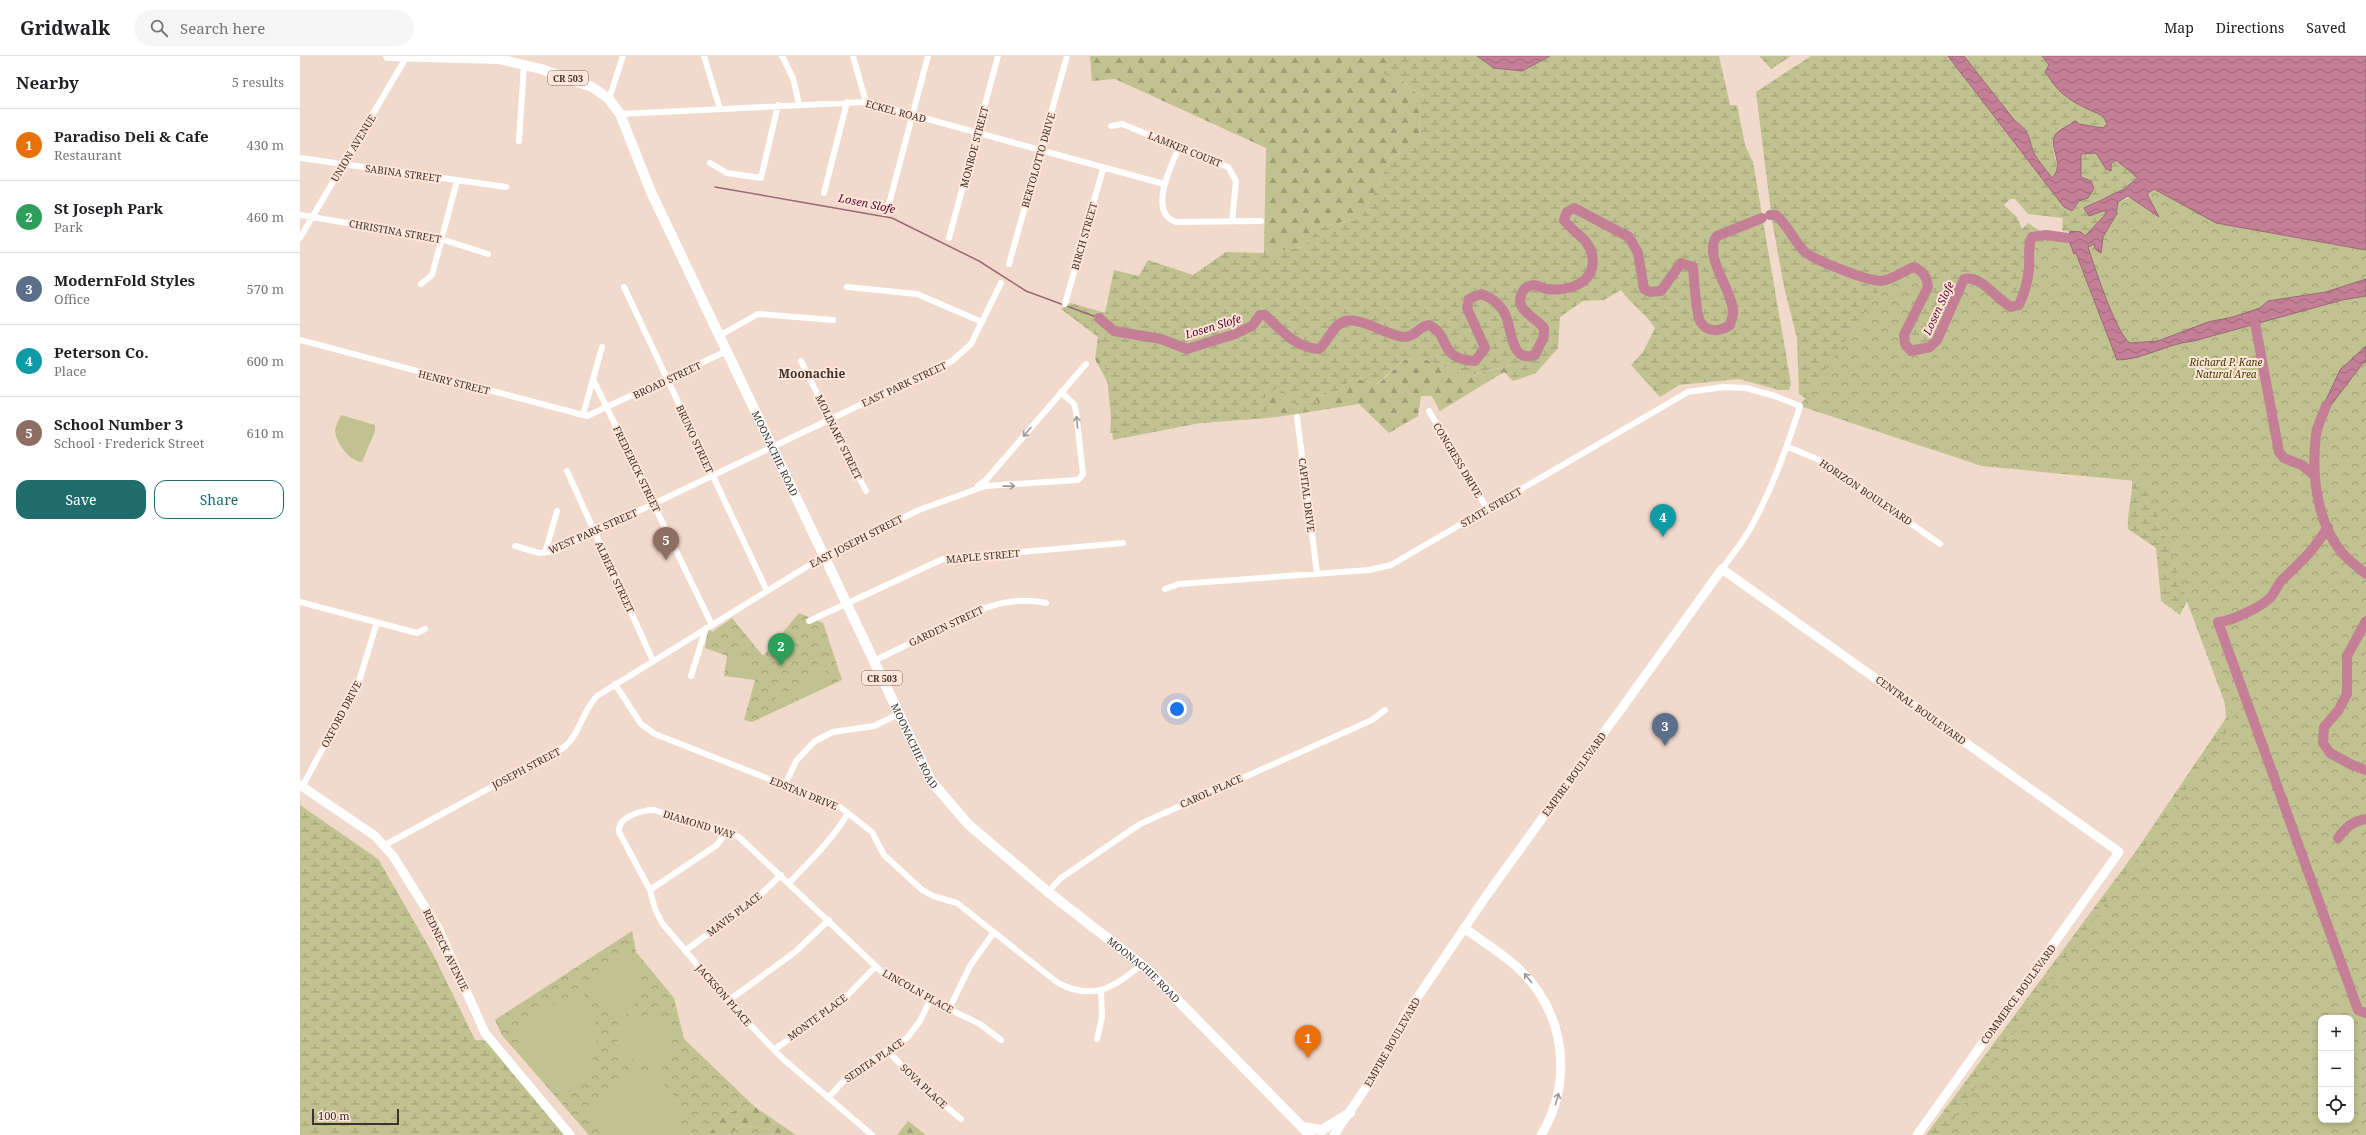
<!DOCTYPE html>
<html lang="en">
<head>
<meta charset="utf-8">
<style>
	:root { --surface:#fff; --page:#f6f6f6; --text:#202124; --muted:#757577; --line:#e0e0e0; --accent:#216d6d }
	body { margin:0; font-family:"Noto Serif",serif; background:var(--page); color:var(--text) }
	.controls { position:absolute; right:12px; bottom:12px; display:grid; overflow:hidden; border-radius:8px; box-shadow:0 2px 6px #0003 }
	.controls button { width:36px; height:36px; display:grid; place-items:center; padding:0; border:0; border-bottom:1px solid var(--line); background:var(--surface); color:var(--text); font:20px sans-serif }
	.scale { position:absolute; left:12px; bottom:10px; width:87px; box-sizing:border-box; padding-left:4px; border:2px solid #3c332d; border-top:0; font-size:11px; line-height:14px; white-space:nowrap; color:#3c332d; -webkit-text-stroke:3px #ffe6d8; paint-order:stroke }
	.you { position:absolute; left:877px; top:653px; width:14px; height:14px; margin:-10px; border:3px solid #fff; border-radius:50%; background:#1a73e8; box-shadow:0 0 0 6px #1a73e833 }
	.badge { display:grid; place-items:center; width:26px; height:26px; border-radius:50%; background:var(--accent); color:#fff; font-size:13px; font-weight:700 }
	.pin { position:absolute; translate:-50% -33px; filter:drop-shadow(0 1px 2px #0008) }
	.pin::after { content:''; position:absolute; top:21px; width:14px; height:12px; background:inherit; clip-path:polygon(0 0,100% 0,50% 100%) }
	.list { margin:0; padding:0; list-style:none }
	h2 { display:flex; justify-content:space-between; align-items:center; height:52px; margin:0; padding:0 16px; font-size:17px }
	h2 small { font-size:13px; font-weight:400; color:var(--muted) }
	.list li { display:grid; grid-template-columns:26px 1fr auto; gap:12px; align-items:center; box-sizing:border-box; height:72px; padding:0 16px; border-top:1px solid var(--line) }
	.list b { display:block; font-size:15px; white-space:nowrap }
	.list p { margin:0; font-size:13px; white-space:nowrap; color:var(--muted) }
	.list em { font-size:13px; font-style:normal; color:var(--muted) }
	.actions { display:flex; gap:8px; padding:12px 16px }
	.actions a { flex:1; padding:9px 0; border:1px solid var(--accent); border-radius:12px; text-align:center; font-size:14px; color:var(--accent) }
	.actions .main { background:var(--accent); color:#fff }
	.icon { flex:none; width:22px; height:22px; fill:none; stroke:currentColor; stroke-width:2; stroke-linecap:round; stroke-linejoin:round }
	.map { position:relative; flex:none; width:2066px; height:1079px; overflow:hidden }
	header { display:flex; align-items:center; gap:24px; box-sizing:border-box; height:56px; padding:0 20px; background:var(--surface); border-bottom:1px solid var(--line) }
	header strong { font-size:19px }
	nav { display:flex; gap:22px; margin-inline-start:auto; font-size:14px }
	.search { width:280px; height:36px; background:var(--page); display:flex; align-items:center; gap:10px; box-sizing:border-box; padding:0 14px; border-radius:22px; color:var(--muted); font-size:15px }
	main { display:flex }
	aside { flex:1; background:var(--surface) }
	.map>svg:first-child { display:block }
</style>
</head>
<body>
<header>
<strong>Gridwalk</strong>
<div class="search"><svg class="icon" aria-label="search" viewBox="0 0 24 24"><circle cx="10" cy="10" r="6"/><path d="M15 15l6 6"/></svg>Search here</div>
<nav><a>Map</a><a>Directions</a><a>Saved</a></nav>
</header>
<main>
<aside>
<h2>Nearby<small>5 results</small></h2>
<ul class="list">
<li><span class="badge" style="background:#e8710a">1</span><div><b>Paradiso Deli &amp; Cafe</b><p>Restaurant</p></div><em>430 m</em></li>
<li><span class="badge" style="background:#2e9e5b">2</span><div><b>St Joseph Park</b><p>Park</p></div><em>460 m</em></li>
<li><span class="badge" style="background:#5c6f8a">3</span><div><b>ModernFold Styles</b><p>Office</p></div><em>570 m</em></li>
<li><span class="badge" style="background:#0f9aa8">4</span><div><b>Peterson Co.</b><p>Place</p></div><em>600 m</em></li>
<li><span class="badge" style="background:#8d6e63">5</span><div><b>School Number 3</b><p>School · Frederick Street</p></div><em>610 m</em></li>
</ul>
<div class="actions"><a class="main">Save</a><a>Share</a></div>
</aside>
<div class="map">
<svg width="2066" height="1079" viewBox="0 0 2066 1079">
	<defs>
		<pattern id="forest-firs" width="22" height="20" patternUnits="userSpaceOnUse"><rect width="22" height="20" fill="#c0c290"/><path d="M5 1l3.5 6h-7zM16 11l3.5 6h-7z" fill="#9d9e76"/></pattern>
		<pattern id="wetland-marsh" width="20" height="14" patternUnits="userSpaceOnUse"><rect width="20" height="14" fill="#c0c290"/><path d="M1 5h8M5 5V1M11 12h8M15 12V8" fill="none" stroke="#9d9e76"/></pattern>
		<pattern id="park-crowns" width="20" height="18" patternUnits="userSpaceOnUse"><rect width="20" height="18" fill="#c0c290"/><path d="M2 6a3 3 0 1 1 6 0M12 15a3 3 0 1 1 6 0" fill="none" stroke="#9d9e76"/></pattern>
		<pattern id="water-waves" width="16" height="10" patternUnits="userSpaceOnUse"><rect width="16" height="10" fill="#c47f97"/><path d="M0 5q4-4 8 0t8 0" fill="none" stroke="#a0697c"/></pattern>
	</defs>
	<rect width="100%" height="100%" fill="#f1d9cb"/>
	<path fill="url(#forest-firs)" d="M790,0H1097L1082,17L1104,26L1120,41L1119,86L1092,101L1061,162L1020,171L1003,191L964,197L966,92L815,23L792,25Z
		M798,281L1012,339L1032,340L1053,322L1078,328L1104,304L1122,302L1168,320L1212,309L1209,317L1213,325L1204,316L1140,355L1132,340H1121L1118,360L1089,377L1059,348L977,361L900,367L858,364L810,377L813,337L795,303Z
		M455,1051L496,1079H473L468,1073L440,1070L429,1079H408L425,1057Z
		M608,1065L626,1079H597Z"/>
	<path fill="url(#wetland-marsh)" fill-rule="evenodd" d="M1097,0H1177L1194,12L1222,15L1250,0H1419L1430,49H1437L1445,89L1453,106L1491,328L1489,334H1479L1439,323L1379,329L1360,341L1331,309L1343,296L1355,272C1345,257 1332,249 1321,234L1304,244L1283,245L1260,261L1258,292L1236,317L1213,325L1209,317L1211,309L1168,320L1122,302L1104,304L1077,328L1053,322L1032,340L1013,339L1023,353L1004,356L979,332L965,337L967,362L900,367L813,384L807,320L798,281L761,253L771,247L805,257L814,214L839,220L848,204L893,219L926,196L964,197L1003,191L1020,171L1061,162L1092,101L1119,86L1120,41L1104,26L1081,17Z
		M1459,0H1491L1471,13Z
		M1511,0H1648L1764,151L1774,153L1779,145L1788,142L1784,124L1781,121V98L1796,97L1806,113L1816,104L1838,122L1824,133L1794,146L1806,154V159L1785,180L1781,176L1762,175L1763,162L1728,158L1715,143H1710L1704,149L1717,161L1722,173L1728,167L1746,179L1768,182L1773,198L1978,261L2066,1079H1626L1834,798L1926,662L1925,647L1887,545L1880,559L1861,545L1856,492L1828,473C1827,454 1833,440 1832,422L1879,425L1513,347L1499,338L1497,282L1484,231L1472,164L1456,36ZM2021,962H2051V1064H2021Z
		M1664,0H1742L1749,9L1746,16C1751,23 1756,33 1763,38C1775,48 1788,53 1803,60L1807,68L1803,72L1771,66L1766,70L1759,73C1757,77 1753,83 1753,88C1752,100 1763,111 1752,122C1747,114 1740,107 1735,99C1728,85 1732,75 1715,65Z
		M0,749L78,803L134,900L175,984L191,985L274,1079H0Z"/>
	<path fill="url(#park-crowns)" fill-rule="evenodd" d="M1854,133L1916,167L2066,194V1079H1642L1927,675L1934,659L1925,647L1887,545L1846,426L1682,410L1500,350L1590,219L1592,222L1614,211L1627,222L1628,231L1604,279L1605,288L1611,295L1630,291L1637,284L1664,223C1682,219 1696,243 1711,251L1719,249C1724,238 1728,225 1729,212C1730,201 1727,191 1732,181C1753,179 1769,182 1788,190L1816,159L1818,146ZM2021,962H2051V1064H2021Z
		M499,557L523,567L542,624L452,666L444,664L455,624L424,620L427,600L405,592L408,571L412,576L432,562L463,600Z
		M332,875L336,896L374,942L384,983L455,1051L425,1057L408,1079H289L202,979L195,964Z
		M440,1070L468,1073L473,1079H429Z"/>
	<path fill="#c0c290" d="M41,359L75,369V375L62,406C50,406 35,386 35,374C36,369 39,364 41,359Z
		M431,603L452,605L450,619L429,616Z
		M525,614L530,628L506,640L503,639L499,627Z
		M493,632L498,641L479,650L475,642Z
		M332,899C351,919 340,951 318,964L287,930L289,920L309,907Z
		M280,935C308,966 300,1017 265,1039L225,1000L214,978L221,965Z
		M352,958L367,964L373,989L355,1011L318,999L315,991C321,973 331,959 352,958Z
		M353,1016L378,1044V1079H302L290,1065V1058L330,1017Z"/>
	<path fill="url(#water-waves)" stroke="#9b6877" d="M1177,0H1250L1222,15L1194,12Z
		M1648,0H1664L1715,65C1732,76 1728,85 1735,99C1740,107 1747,115 1752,122C1769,105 1738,84 1765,71C1770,69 1771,66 1776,65L1779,68L1803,72L1807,68L1803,60C1788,53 1775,48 1763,38C1756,33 1751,23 1745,16L1749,9L1742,0H2066V194L1916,167L1854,133L1847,138L1859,161L1828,140L1818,146L1816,159L1803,181L1801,197L1795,193L1794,188L1788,191C1794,209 1816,278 1830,287L1858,285L1908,266L1933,261L1960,252L1968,245L2026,236L2066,223V240L2042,244L1894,285C1868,287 1843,304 1817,304L1776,197L1774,198L1768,182L1770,175L1781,176L1785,180L1806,158V154L1789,160L1784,152L1824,133L1838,122L1816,104L1811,108V115L1806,113L1796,97L1781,98V121L1791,125L1794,132L1788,142L1779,145L1772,155L1764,151Z
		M2066,290V306L2063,307L2012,374L2040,314Z"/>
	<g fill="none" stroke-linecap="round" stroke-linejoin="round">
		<path stroke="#9b6877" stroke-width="1.5" d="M415,131L592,162L679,205L726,235L799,262"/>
		<path stroke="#c47f97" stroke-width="10" d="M1470,159H1476C1488,169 1493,184 1504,195C1513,204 1568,225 1581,225C1593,224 1603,215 1614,211C1623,216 1627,220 1628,231L1604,279L1605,288L1611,295L1630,291L1637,284L1664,223C1682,219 1696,243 1711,251L1719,249C1724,238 1728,225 1729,212C1730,201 1727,191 1732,181L1746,179L1768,182
			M799,262L814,275L861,283L887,293L935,278L952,270L960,259H965C981,274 996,292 1019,293C1027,286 1030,276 1038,269C1054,254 1086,281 1105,281C1115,281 1119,270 1129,269C1152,280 1137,303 1175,305L1185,292L1167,252L1169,243L1181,238C1193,242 1201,249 1206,260C1212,275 1211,307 1235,299L1244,280V272C1238,265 1227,259 1222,251C1217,241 1223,230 1234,229C1239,229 1242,232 1246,233C1263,235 1287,231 1292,212C1294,203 1292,194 1286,186C1280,178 1270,173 1264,164L1267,156L1274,152L1329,181L1338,197L1344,233L1350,236L1361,235L1381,207L1393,211C1394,222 1396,258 1400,265C1407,278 1421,275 1430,269C1431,265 1433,260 1433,256C1433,234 1402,200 1417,180L1462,162
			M1955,267L1979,396L1984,402L2002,409L2015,420
			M2026,350C2023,359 2017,370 2016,379C2011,419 2017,470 2045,500C2051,506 2059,512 2066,518
			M2028,471C2013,495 2002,505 1982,524C1977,529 1975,537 1970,542C1961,551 1930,566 1918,566L2058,954L2066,957
			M2066,565L2047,600V638L2038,655L2024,671L2023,687L2030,697L2052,709L2066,714
			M2038,782C2046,771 2053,765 2066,763"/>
		<path stroke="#fff" stroke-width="6" d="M404,0L420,53
			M482,0L493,22L499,48
			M553,0L566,46
			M309,43L323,0
			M320,58L566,46L864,128
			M811,70L822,68L928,111L936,125L932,165
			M219,85L224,9
			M879,91C872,108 847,157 876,166L961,165
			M0,102L206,131
			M410,107L427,117L461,122L478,49
			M524,137L547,46
			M589,148L628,0
			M0,159L141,183L188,198
			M0,182L107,0
			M649,182L698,0
			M709,208L767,0
			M121,228L132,219L157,125
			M324,231L467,535
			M547,231L617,238L682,266
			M765,248L803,113
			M419,280L458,258L533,264
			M0,284L287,360L427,295
			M501,305L566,435
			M293,323L412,569
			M1129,355L1188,454
			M283,359L302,291
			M997,361L1017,517
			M1488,391L1522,405L1640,488
			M267,415L353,605
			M678,430L686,424L786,308
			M215,490L239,497L255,495L652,305L671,288L701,227
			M245,497L257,455
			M865,533L879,528L1069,514L1091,509L1388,336L1424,331L1446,332L1475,340L1500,350C1487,392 1472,434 1450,473C1442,487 1431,500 1422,513
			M0,546L117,577L125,573
			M509,565L643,503L823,487
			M574,605C594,595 615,585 635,575C670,557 705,538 746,547
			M391,620L406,572
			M315,628L341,668L355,678L540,751L572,776L584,799L621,833L633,840L657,847L758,927C793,945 814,932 841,909
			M485,729L496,705L515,685L533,676L574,670L599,658
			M2,731L59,625L77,566
			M85,789L263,692C280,679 282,655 297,640L524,500L619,454L685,430L778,424L783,418L776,356L774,348L761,336
			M489,827C510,805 533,783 548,757
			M350,834L417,789L426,776
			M748,836L761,822L840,768L1072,664L1085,654
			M385,895L460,839L481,819
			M428,945L495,896L529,864
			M649,953L670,910L694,876
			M797,983L802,961L801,935
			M474,994L545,942L576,910
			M588,995L621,1030L661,1063
			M528,1042L550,1018L607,982L620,965L630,944
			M572,1079L482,1002L434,952L362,867L355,853L350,834L319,776C317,761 342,754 354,754L439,781L581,915L630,944L680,968L701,984"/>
		<path stroke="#fff" stroke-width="9" d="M0,729L75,780L93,800L138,872L185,977L270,1079
			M1164,872C1182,885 1202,897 1218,912C1265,956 1274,1024 1241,1079
			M1034,1079L1075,1018L1107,957L1184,843L1422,513L1819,796L1617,1079"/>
		<g stroke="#fff" stroke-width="10">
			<path id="s1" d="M88,0L199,3L241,13L292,31L309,43L320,58L351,136L631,725L669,769L748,836L847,913L1010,1079"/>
			<path d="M1002,1071L1022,1074L1050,1057"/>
		</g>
	</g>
	<defs><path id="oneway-shaft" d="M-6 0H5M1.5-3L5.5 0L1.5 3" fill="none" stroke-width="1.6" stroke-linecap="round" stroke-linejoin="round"/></defs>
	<g stroke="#9e9996">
		<use href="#oneway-shaft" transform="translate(777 366) rotate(-96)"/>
		<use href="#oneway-shaft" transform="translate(727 376) rotate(131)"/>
		<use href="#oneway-shaft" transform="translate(709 430) rotate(-1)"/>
		<use href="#oneway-shaft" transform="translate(1228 922) rotate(-129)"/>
		<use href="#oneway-shaft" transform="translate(1257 1043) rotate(-74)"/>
	</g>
	<g text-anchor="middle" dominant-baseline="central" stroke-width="4" stroke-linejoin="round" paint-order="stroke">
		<g fill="#ffe6d8" stroke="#766960" stroke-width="1">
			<rect x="248" y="15" width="40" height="14" rx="3"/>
			<rect x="562" y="615" width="40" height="14" rx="3"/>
		</g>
		<g font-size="9" font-weight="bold" fill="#3c332d">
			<text x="268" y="22">CR 503</text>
			<text x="582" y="622">CR 503</text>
		</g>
		<g font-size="10" fill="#3c332d" stroke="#ffe6d8">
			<text transform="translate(596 55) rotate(15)">ECKEL ROAD</text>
			<text transform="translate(674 91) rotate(-75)">MONROE STREET</text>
			<text transform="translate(53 92) rotate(-59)">UNION AVENUE</text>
			<text transform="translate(885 93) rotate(22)">LAMKER COURT</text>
			<text transform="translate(738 104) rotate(-74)">BERTOLOTTO DRIVE</text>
			<text transform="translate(103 117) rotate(8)">SABINA STREET</text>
			<text transform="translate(95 175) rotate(10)">CHRISTINA STREET</text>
			<text transform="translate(784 180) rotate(-74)">BIRCH STREET</text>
			<text transform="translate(367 324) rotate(-25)">BROAD STREET</text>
			<text transform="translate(154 326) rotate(14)">HENRY STREET</text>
			<text transform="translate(604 328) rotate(-25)">EAST PARK STREET</text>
			<text transform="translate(539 381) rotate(64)">MOLINART STREET</text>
			<text transform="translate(395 383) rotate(65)">BRUNO STREET</text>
			<text stroke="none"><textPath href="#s1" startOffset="621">MOONACHIE ROAD</textPath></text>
			<text transform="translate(1158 404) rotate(59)">CONGRESS DRIVE</text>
			<text transform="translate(337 413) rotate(64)">FREDERICK STREET</text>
			<text transform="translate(1566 436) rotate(34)">HORIZON BOULEVARD</text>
			<text transform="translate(1007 439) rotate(83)">CAPITAL DRIVE</text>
			<text transform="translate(1191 451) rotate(-30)">STATE STREET</text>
			<text transform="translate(293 475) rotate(-24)">WEST PARK STREET</text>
			<text transform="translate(556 485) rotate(-27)">EAST JOSEPH STREET</text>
			<text transform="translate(683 500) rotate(-5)">MAPLE STREET</text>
			<text transform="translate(315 521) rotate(65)">ALBERT STREET</text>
			<text transform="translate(646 570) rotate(-25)">GARDEN STREET</text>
			<text transform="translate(1621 654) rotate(36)">CENTRAL BOULEVARD</text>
			<text transform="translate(41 658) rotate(-62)">OXFORD DRIVE</text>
			<text stroke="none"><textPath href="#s1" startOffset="945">MOONACHIE ROAD</textPath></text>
			<text transform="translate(226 712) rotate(-28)">JOSEPH STREET</text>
			<text transform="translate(1274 718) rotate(-54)">EMPIRE BOULEVARD</text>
			<text transform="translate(911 735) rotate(-24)">CAROL PLACE</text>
			<text transform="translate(504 737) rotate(22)">EDSTAN DRIVE</text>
			<text transform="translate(399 768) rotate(17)">DIAMOND WAY</text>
			<text transform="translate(434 858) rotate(-37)">MAVIS PLACE</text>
			<text transform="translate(146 894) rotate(64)">REDNECK AVENUE</text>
			<text stroke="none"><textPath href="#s1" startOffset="1269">MOONACHIE ROAD</textPath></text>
			<text transform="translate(618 935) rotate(29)">LINCOLN PLACE</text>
			<text transform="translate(1718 938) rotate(-54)">COMMERCE BOULEVARD</text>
			<text transform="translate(424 939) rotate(49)">JACKSON PLACE</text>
			<text transform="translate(517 961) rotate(-36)">MONTE PLACE</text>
			<text transform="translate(1092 986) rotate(-60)">EMPIRE BOULEVARD</text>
			<text transform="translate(574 1004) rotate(-34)">SEDITA PLACE</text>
			<text transform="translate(624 1030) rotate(43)">SOVA PLACE</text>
		</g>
		<g font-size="10" font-style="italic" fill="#3b3b02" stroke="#ffe6d8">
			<text x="1926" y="306">Richard P. Kane<tspan x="1926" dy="12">Natural Area</tspan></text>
		</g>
		<g font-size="11" font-style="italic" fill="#58012e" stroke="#ffe6d8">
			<text transform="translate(567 147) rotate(12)">Losen Slofe</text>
			<text transform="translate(1638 252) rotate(-65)">Losen Slofe</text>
			<text transform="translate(913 270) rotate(-17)">Losen Slofe</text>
		</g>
		<g font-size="12" font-weight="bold" fill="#3c332d" stroke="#ffe6d8">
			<text x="512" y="317">Moonachie</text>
		</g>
	</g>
</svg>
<div class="controls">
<button>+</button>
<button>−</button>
<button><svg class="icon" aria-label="locate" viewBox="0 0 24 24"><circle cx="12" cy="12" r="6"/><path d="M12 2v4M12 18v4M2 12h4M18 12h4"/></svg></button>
</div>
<div class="scale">100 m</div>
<div class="you"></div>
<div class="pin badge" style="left:1008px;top:1002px;background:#e8710a">1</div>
<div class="pin badge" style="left:481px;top:610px;background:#2e9e5b">2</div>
<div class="pin badge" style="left:1365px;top:690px;background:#5c6f8a">3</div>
<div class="pin badge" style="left:1363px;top:481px;background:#0f9aa8">4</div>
<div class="pin badge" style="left:366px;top:504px;background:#8d6e63">5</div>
</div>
</main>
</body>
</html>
